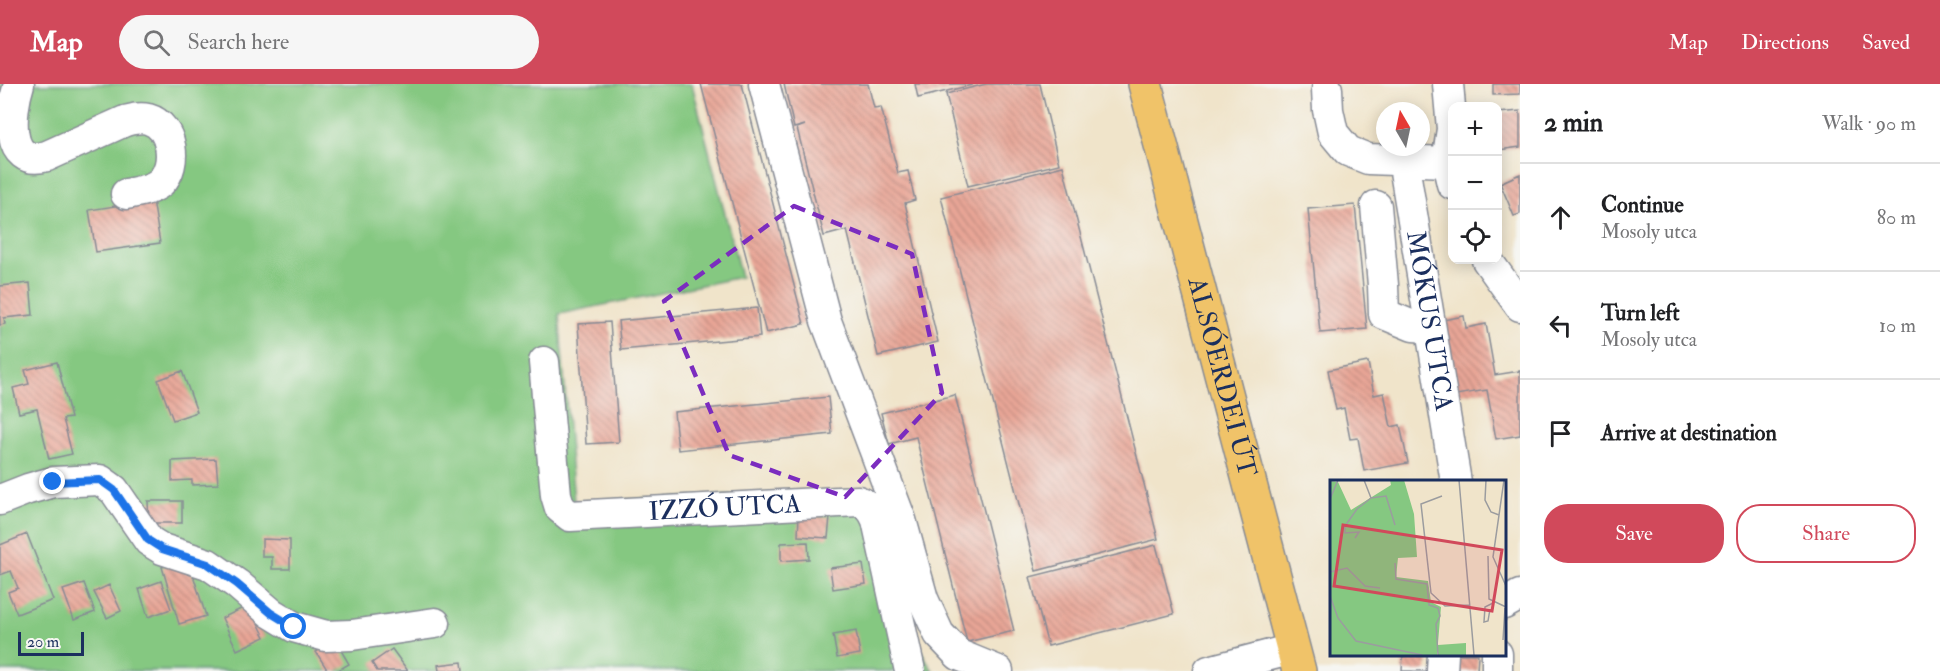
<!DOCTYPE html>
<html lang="en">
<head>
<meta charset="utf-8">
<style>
	:root { --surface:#fff; --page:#f6f6f6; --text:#202124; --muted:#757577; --line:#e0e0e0; --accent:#d1495b }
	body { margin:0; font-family:"IM FELL Double Pica",serif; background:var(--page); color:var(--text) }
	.controls { position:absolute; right:18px; top:18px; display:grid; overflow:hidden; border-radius:12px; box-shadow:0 3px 15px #0003 }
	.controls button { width:54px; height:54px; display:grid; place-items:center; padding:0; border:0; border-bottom:2px solid var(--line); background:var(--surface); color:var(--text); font:30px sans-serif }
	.compass { position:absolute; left:1376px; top:18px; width:54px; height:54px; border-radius:50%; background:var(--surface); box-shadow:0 3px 15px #0003; rotate:351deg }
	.scale { position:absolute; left:18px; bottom:15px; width:66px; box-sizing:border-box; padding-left:6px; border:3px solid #1b2f5e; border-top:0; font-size:16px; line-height:21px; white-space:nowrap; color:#1b2f5e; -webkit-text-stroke:4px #f6f6f2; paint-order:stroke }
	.stop { position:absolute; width:18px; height:18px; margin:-14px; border:4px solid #1a73e8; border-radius:50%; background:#fff }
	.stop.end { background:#1a73e8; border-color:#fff; box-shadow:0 2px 6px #0008 }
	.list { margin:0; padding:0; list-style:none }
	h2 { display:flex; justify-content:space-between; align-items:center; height:78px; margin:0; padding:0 24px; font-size:26px }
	h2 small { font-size:20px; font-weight:400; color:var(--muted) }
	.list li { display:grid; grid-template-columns:39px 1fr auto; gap:18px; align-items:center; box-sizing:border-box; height:108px; padding:0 24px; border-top:2px solid var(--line) }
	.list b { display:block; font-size:22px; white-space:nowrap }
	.list p { margin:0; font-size:20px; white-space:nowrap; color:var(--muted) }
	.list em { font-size:20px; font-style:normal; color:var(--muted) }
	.actions { display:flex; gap:12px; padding:18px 24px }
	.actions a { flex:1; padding:14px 0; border:2px solid var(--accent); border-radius:24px; text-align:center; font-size:21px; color:var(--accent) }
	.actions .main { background:var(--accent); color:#fff }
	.icon { flex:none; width:33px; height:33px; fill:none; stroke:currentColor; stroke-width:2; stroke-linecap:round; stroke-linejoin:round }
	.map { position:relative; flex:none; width:1520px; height:587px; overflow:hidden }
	header { display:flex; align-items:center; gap:36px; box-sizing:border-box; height:84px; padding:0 30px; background:var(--accent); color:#fff }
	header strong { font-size:28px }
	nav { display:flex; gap:33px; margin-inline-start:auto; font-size:21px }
	.search { width:420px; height:54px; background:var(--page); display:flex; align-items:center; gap:15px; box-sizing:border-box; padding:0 21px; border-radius:33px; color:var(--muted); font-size:22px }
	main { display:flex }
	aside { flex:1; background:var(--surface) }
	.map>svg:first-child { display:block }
</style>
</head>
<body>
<header>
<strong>Map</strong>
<div class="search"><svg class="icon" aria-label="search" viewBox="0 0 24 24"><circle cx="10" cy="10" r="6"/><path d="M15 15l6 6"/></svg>Search here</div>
<nav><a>Map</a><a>Directions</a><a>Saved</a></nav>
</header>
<main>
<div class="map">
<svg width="1520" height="587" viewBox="0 0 1520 587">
	<defs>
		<pattern id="building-back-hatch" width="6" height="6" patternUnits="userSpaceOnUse" patternTransform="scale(1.5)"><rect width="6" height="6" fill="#e9a696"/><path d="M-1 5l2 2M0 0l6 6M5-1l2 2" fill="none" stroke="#bc887e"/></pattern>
	</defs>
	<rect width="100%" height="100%" fill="#f6f6f2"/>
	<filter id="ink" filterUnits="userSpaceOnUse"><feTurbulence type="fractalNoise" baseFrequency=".0167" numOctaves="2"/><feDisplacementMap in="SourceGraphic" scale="12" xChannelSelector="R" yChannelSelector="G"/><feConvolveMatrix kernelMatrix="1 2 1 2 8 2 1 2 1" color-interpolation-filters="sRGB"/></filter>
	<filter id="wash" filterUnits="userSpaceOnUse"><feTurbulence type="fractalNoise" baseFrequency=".008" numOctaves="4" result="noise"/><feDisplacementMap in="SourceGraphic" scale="24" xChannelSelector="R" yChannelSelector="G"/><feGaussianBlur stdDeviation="1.35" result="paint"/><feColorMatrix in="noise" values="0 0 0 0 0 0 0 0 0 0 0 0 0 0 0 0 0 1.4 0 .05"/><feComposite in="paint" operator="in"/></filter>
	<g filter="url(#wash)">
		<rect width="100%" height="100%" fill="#f0e4ca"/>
		<path fill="#85c881" stroke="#507c70" stroke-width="1.5" d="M0,0H692L741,193L559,230L574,418L875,406L902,535L933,587H0Z"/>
		<g id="blocks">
			<path fill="url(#building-back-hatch)" d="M701,0H742L804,240L766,249Z
				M784,0H868L874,24L881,23L898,89L908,87L915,116L905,119L938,258L878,272L847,146L824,152L797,44L805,41L794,44Z
				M915,0H972V1L918,14Z
				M986,0H1040L1059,80L968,102L946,10Z
				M1493,0H1520V10L1493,11Z
				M1520,27V63L1499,66L1498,29Z
				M1063,82L1158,455L1036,487L941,113Z
				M1520,90V130L1514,132L1500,99Z
				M153,116L160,159L96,168L89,126Z
				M1355,121L1367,245L1320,249L1308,125Z
				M30,199L33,231L4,234L5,240L0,241V202Z
				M757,224L760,253L621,266L618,237Z
				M1464,232L1466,244L1486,240L1495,291L1520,287V351L1496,355L1487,306L1456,311L1443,236Z
				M610,238L619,358L586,360L578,240Z
				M57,278L71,334L63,335L72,370L49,375L37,325L19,329L13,304L29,300L25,286Z
				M1368,278L1374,311L1384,309L1391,343L1400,341L1408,379L1364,387L1358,354L1350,355L1344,324L1336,326L1328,286Z
				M182,287L197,328L173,336L158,296Z
				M955,311L1014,547L967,558L916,353L889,360L881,329Z
				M828,313L832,350L678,366L674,328Z
				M216,375L218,400L192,401V396L172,397V377Z
				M148,417H182V439H149Z
				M799,431L830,433L828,454L798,452Z
				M27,450L53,516L17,530L8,508L18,504L11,487L0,491V461Z
				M262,455L290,456V485H272V473H262Z
				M808,458L809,475L781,477V459Z
				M1156,461L1174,530L1048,562L1030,493Z
				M188,475L206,532L179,540L162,483Z
				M863,480L866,500L833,505L830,484Z
				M161,497L171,525L148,533L139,505Z
				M84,499L95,528L74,536L63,506Z
				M109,501L121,527L107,534L94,508Z
				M249,521L265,553L237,566L222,534Z
				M856,547L860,570L837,574L833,551Z
				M335,556L349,580L337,587H328L316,568Z
				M392,565L408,587H377L372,579Z
				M1403,570H1428L1427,587H1402Z
				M1456,570H1478L1477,587H1455Z
				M462,578L463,587H439L438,581Z"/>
		</g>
	</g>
	<g filter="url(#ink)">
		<use href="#blocks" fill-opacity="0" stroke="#868a94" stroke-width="1.5"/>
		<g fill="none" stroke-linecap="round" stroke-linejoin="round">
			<defs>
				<g id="minor">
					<path d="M19,0C11,25 3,85 47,72L125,37C133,35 140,33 148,35C173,42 178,81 161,98C152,106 137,108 126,110"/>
					<path d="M764,0L826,237L901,436L923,515L939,550L959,571L998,587"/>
					<path d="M1448,0L1452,45L1447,78L1452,100"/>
					<path d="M1327,5L1328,26L1333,49L1348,67L1368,75L1447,78"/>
					<path id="s1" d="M1403,75L1456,398"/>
					<path d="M1376,122L1383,201L1384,230L1413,242L1430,243"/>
					<path d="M1487,176L1520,222"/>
					<path id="s2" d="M544,278L556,411L560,424L570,432L858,417C869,421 873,426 877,436L910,587"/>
					<path d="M0,416L28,405L53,398L100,396L114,406L149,457L162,465L208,480L237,500L271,529L294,543L326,552L352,551L435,539"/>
					<path d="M1504,520L1520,511"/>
					<path d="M1209,587L1293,565"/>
					<path d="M1442,587L1443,570"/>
					<path d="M1497,587V570"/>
				</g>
				<g id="major">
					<path id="s3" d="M1145,0L1299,587"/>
				</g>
			</defs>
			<use href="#minor" stroke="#868a94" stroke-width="33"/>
			<use href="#major" stroke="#868a94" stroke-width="36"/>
			<use href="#minor" stroke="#fff" stroke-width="30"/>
			<use href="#major" stroke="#f0c369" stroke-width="33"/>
		</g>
	</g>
	<g fill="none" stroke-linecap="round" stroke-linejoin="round" filter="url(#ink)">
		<path stroke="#1a73e8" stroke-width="8" d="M53,398L100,396L114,406L148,456L162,465L208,480L237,500L271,529L294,543"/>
	</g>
	<path fill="none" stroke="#7b2cbf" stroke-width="4.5" stroke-dasharray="12 8" stroke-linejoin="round" d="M794,122L912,170L942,309L845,413L729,371L664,217Z"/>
	<g text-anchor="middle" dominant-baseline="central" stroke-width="6" stroke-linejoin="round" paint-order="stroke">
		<g font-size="26" fill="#1b2f5e" stroke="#f6f6f2">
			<text stroke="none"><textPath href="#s1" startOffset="164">MÓKUS UTCA</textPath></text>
			<text stroke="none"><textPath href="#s3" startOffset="303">ALSÓERDEI ÚT</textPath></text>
			<text stroke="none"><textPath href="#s2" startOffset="315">IZZÓ UTCA</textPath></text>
		</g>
	</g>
	<g transform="translate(1330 396)">
		<rect width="176" height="176" fill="#f0e4ca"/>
		<path d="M136,163V175H108V165Z" fill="#85c881"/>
		<path d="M60,0H74L84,34L87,77L68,78L66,97L98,101L101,122L111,127L107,175H0V1L8,2L21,30L61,5Z" fill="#85c881"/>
		<path fill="none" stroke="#9b9c9f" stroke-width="1.5" d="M34,0L41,18L56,16L65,45M129,0L144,175M156,0L155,20L161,32L169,35M174,0L163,77L176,106M112,16L91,24L101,113L115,126L139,125M0,19L8,0M25,58L29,52L15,53V46L27,29L41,18M0,60V81M158,76L159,119L176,127M65,83L66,99L97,104L99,125L108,128L110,136L106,144L108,175M0,92L17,88L35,106L50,108M0,116L8,138L26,161L92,175M160,129L158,141L154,142L155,127L163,123M173,160L175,128"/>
		<path fill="#d1495b" fill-opacity="0.15" stroke="#d1495b" stroke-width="3" d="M13,45L172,70L162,131L4,106Z"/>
		<rect width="176" height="176" fill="none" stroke="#1b2f5e" stroke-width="3"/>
	</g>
</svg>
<div class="controls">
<button>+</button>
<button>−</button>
<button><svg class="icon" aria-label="locate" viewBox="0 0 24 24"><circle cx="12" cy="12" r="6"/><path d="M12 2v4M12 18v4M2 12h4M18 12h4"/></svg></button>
</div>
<svg class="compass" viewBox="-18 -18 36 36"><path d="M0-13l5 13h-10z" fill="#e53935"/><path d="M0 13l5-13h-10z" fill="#757577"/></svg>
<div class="scale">20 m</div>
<div class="stop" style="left:294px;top:543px"></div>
<div class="stop end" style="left:53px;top:398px"></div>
</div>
<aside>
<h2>2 min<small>Walk · 90 m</small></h2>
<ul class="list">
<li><svg class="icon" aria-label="ahead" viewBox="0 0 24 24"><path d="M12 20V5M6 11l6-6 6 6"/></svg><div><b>Continue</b><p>Mosoly utca</p></div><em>80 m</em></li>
<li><svg class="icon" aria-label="left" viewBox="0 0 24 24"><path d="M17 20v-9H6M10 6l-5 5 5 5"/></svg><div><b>Turn left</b><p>Mosoly utca</p></div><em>10 m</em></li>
<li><svg class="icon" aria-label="arrive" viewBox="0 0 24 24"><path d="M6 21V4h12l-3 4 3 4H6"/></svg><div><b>Arrive at destination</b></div></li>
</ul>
<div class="actions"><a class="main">Save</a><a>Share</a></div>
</aside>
</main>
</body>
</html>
